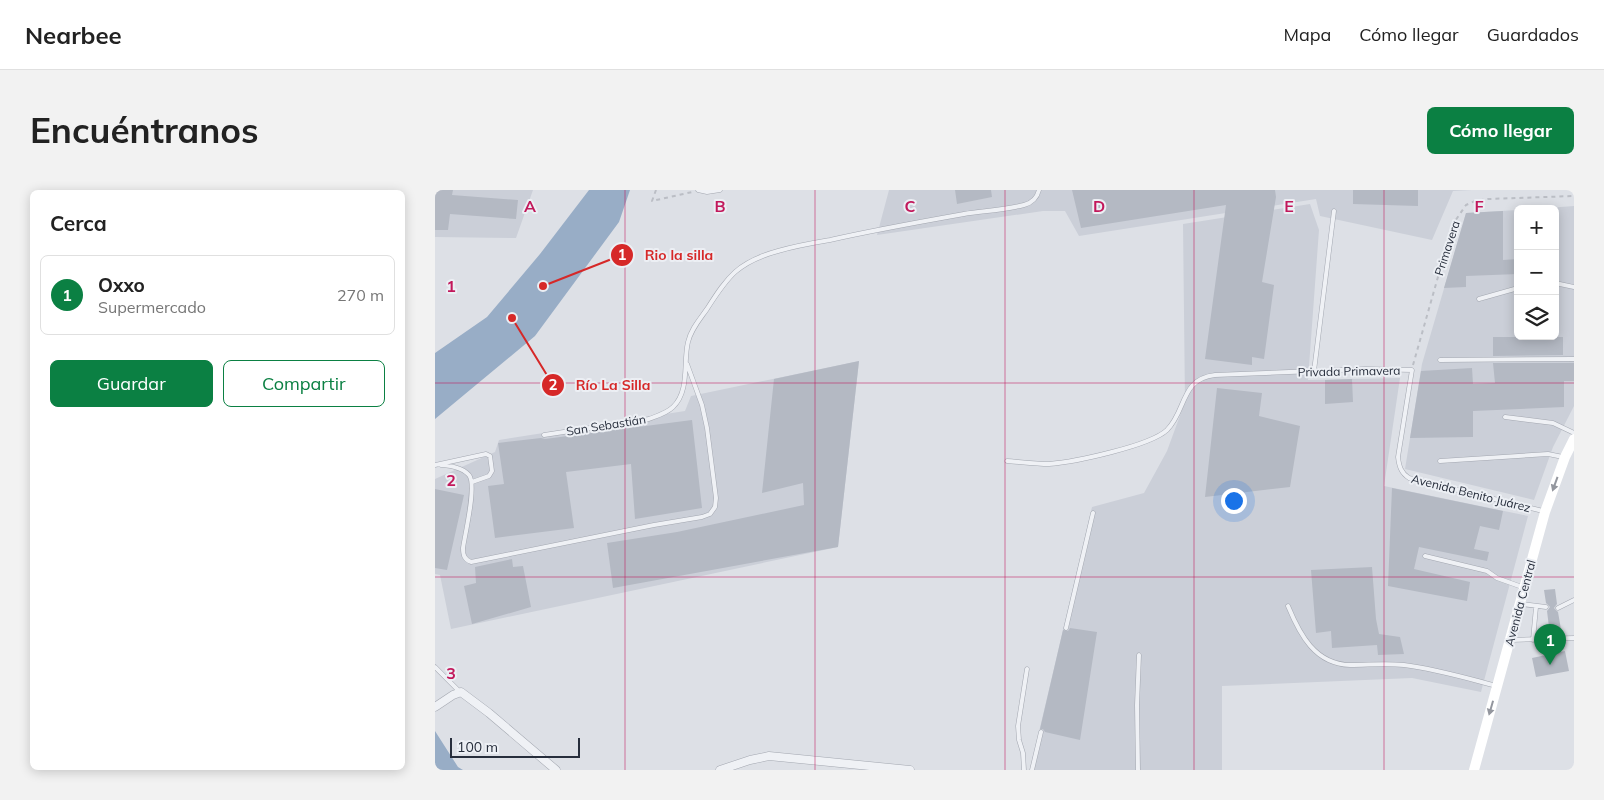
<!DOCTYPE html>
<html lang="es">
<head>
<meta charset="utf-8">
<style>
	:root { --surface:#fff; --page:#f2f2f2; --text:#222; --muted:#767676; --line:#e0e0e0; --accent:#0b8043 }
	body { margin:0; font-family:Mulish,sans-serif; background:var(--page); color:var(--text) }
	.controls { position:absolute; right:15px; top:15px; display:grid; overflow:hidden; border-radius:8px; box-shadow:0 2px 12px #0003 }
	.controls button { width:45px; height:45px; display:grid; place-items:center; padding:0; border:0; border-bottom:1px solid var(--line); background:var(--surface); color:var(--text); font:25px sans-serif }
	.scale { position:absolute; left:15px; bottom:12px; width:130px; box-sizing:border-box; padding-left:5px; border:2px solid #272e3c; border-top:0; font-size:14px; line-height:18px; white-space:nowrap; color:#272e3c; -webkit-text-stroke:4px #eceff4; paint-order:stroke }
	.you { position:absolute; left:798px; top:310px; width:18px; height:18px; margin:-12px; border:4px solid #fff; border-radius:50%; background:#1a73e8; box-shadow:0 0 0 8px #1a73e833 }
	.badge { display:grid; place-items:center; width:32px; height:32px; border-radius:50%; background:var(--accent); color:#fff; font-size:16px; font-weight:700 }
	.pin { position:absolute; translate:-50% -41px; filter:drop-shadow(0 1px 2px #0008) }
	.pin::after { content:''; position:absolute; top:26px; width:18px; height:15px; background:inherit; clip-path:polygon(0 0,100% 0,50% 100%) }
	.list { margin:0; padding:0; list-style:none }
	h2 { display:flex; justify-content:space-between; align-items:center; height:65px; margin:0; padding:0 20px; font-size:21px }
	h2 small { font-size:16px; font-weight:400; color:var(--muted) }
	.list li { display:grid; grid-template-columns:32px 1fr auto; gap:15px; align-items:center; box-sizing:border-box; height:80px; margin:0 10px 10px; padding:0 10px; border:1px solid var(--line); border-radius:8px }
	.list b { display:block; font-size:19px; white-space:nowrap }
	.list p { margin:0; font-size:16px; white-space:nowrap; color:var(--muted) }
	.list em { font-size:16px; font-style:normal; color:var(--muted) }
	.actions { display:flex; gap:10px; padding:15px 20px }
	.actions a { flex:1; padding:11px 0; border:1px solid var(--accent); border-radius:8px; text-align:center; font-size:18px; color:var(--accent) }
	.actions .main { background:var(--accent); color:#fff }
	.icon { flex:none; width:28px; height:28px; fill:none; stroke:currentColor; stroke-width:2; stroke-linecap:round; stroke-linejoin:round }
	.map { position:relative; flex:none; width:1139px; height:580px; overflow:hidden; border-radius:8px }
	header { display:flex; align-items:center; gap:30px; box-sizing:border-box; height:70px; padding:0 25px; background:var(--surface); border-bottom:1px solid var(--line) }
	header strong { font-size:24px }
	nav { display:flex; gap:28px; margin-inline-start:auto; font-size:18px }
	.intro { display:flex; align-items:center; justify-content:space-between; box-sizing:border-box; height:120px; padding:0 30px }
	h1 { margin:0; font-size:35px }
	.button { padding:12px 22px; border-radius:8px; background:var(--accent); color:#fff; font-size:18px; font-weight:700 }
	main { display:flex; gap:30px; padding:0 30px }
	aside { flex:1; background:var(--surface); border-radius:8px; box-shadow:0 2px 12px #0003 }
	.map>svg:first-child { display:block }
</style>
</head>
<body>
<header>
<strong>Nearbee</strong>
<nav><a>Mapa</a><a>Cómo llegar</a><a>Guardados</a></nav>
</header>
<div class="intro"><h1>Encuéntranos</h1><a class="button">Cómo llegar</a></div>
<main>
<aside>
<h2>Cerca<small></small></h2>
<ul class="list">
<li><span class="badge">1</span><div><b>Oxxo</b><p>Supermercado</p></div><em>270 m</em></li>
</ul>
<div class="actions"><a class="main">Guardar</a><a>Compartir</a></div>
</aside>
<div class="map">
<svg width="1139" height="580" viewBox="0 0 1139 580">
	<rect width="100%" height="100%" fill="#dde0e6"/>
	<path fill="#cbcfd8" d="M0,0H98L81,48L0,47Z
		M454,0H1037L1018,1L997,50L885,26L881,9L644,46L630,21H608L442,45Z
		M875,14L884,40L873,190L965,188L949,296L1093,326L1046,502L977,488L787,496V580H595L657,317L709,303L732,261L750,212L748,34Z
		M1139,16V216L1118,257L1099,310L970,279L987,174L1031,23L1083,20V146H1120V19H1099Z
		M424,171L403,357L16,439L5,385L0,384V289L60,262L64,250L250,221L256,206Z"/>
	<path fill="#98adc6" d="M154,0H195L184,32L100,146L0,229V163L52,127L105,64Z
		M0,541L23,577L28,580H0Z"/>
	<path fill="#b4b9c3" d="M0,0H18L17,5L83,10L81,29L15,24L13,40H0Z
		M520,0H556L557,7L522,14Z
		M637,0H840L841,7L827,92L839,95L829,169L817,167V175L770,169L791,15L646,38Z
		M918,0H983V16L918,14Z
		M1068,21V70L1083,69V84L1031,86V97L1009,98L1031,23Z
		M1058,147H1128V165L1058,166Z
		M424,171L403,357L178,398L172,353L242,342L369,315L368,293L327,303L339,189Z
		M1058,173H1139V191H1129V217L1038,221V247L975,248L986,181L1037,178L1038,194L1060,193Z
		M917,189L918,212L890,214V190Z
		M782,198L827,203L824,226L865,236L855,297L770,307Z
		M257,230L267,318L200,329L196,274L131,282L139,338L60,348L53,296L69,294L63,253L106,248L110,249Z
		M957,298L1068,321L1064,340L1045,336L1039,359L1054,362L1052,371L984,357L979,379L1035,392L1032,411L953,396Z
		M0,299L29,305L12,380L0,378Z
		M77,369L78,377L88,376L96,417L37,434L29,396L41,393L40,377Z
		M937,377L941,429L944,444L965,447L969,464L943,465L942,455L897,458L896,441L881,443L876,380Z
		M1120,399L1122,414L1119,418L1123,422L1127,445H1115L1112,421L1115,417L1111,413L1109,400Z
		M635,438L662,442L645,550L610,542L608,539H605L628,440L633,441Z
		M1130,461L1134,481L1101,487L1097,468Z"/>
	<g fill="none" stroke-linecap="round" stroke-linejoin="round">
		<defs>
			<path id="lane" d="M263,0L272,2L285,0
				M1120,93L1139,97
				M1044,109L1083,98
				M1005,170L1139,169
				M879,181L899,21
				M1070,227L1118,233L1139,243
				M109,245L214,229C222,226 232,223 238,217C255,201 248,172 253,152C256,139 265,129 272,119C293,86 303,72 343,61C360,56 377,53 395,50C439,40 484,32 529,24C548,21 570,20 589,15C597,13 602,8 604,0
				M572,271C586,272 600,274 614,274C639,272 715,256 732,240C752,220 745,189 780,185L931,179L977,180L963,267C964,276 966,283 974,288L1108,321
				M1005,271L1113,264L1128,267
				M0,275L51,264L55,266L57,281L54,286L37,292
				M6,275C15,276 27,277 34,285C42,295 30,344 28,358C28,365 29,369 36,372L219,335L267,327L275,324L280,317L281,308L272,238L267,215L252,174
				M990,366L1052,381L1062,388L1087,397
				M1086,414L1111,417
				M853,416C865,445 880,474 915,475C933,475 951,473 969,475C1001,479 1031,488 1062,496
				M1123,418L1139,410
				M631,438L658,323
				M1076,450L1139,448
				M1098,450L1101,417
				M0,477L25,502
				M589,580L588,563L584,550L583,536L592,479
				M597,580L606,542
				M703,580L702,515L704,465"/>
			<path id="street" d="M0,517L18,505L26,502L54,523L121,580
				M285,580L315,570L334,566L475,580"/>
		</defs>
		<use href="#lane" stroke="#a3a7b0" stroke-width="5"/>
		<use href="#street" stroke="#a3a7b0" stroke-width="9"/>
		<path stroke="#bbbec5" stroke-width="2" stroke-dasharray="4 4" stroke-linecap="butt" d="M221,0L217,11L257,2
			M978,175L1018,34L1031,15L1040,11L1053,9L1139,6"/>
		<use href="#lane" stroke="#eff1f5" stroke-width="4"/>
		<use href="#street" stroke="#eff1f5" stroke-width="8"/>
		<path stroke="#fff" stroke-width="10" d="M1039,580L1110,322L1130,267L1139,249"/>
	</g>
	<defs><path id="oneway-solid" d="M-6-.8H1V-3.2L6.5 0L1 3.2V.8H-6Z" transform="scale(1.25)"/></defs>
	<g fill="#93969e">
		<use href="#oneway-solid" transform="translate(1120 294) rotate(110)"/>
		<use href="#oneway-solid" transform="translate(1056 518) rotate(106)"/>
	</g>
	<path fill="none" stroke="#c2185b" stroke-width="1" stroke-opacity="0.55" d="M190,0V580M380,0V580M570,0V580M759,0V580M949,0V580M0,193H1139M0,387H1139"/>
	<g text-anchor="middle" dominant-baseline="central" stroke-width="4" stroke-linejoin="round" paint-order="stroke">
		<g font-size="12" fill="#272e3c" stroke="#eceff4">
			<text transform="translate(1012 58) rotate(-72)">Primavera</text>
			<text transform="translate(914 181) rotate(-1)">Privada Primavera</text>
			<text transform="translate(171 235) rotate(-9)">San Sebastián</text>
			<text transform="translate(1036 303) rotate(14)">Avenida Benito Juárez</text>
			<text transform="translate(1085 413) rotate(-75)">Avenida Central</text>
		</g>
	</g>
	<g font-size="16" text-anchor="middle" font-weight="bold" fill="#c2185b" stroke="#eceff4" stroke-width="4" stroke-linejoin="round" paint-order="stroke">
		<text x="95" y="22">A</text>
		<text x="285" y="22">B</text>
		<text x="475" y="22">C</text>
		<text x="664" y="22">D</text>
		<text x="854" y="22">E</text>
		<text x="1044" y="22">F</text>
		<text x="16" y="102">1</text>
		<text x="16" y="296">2</text>
		<text x="16" y="489">3</text>
	</g>
	<path fill="none" stroke="#d62828" stroke-width="2" d="M108 96L187 65M77 128L118 195"/>
	<g fill="#d62828" stroke="#eceff4" stroke-width="2">
		<circle cx="108" cy="96" r="5"/>
		<circle cx="77" cy="128" r="5"/>
		<circle cx="187" cy="65" r="12"/>
		<circle cx="118" cy="195" r="12"/>
	</g>
	<g font-size="15" text-anchor="middle" font-weight="bold" fill="#fff">
		<text x="187" y="70">1</text>
		<text x="118" y="200">2</text>
	</g>
	<g font-size="14" text-anchor="middle" font-weight="bold" fill="#d62828" stroke="#eceff4" stroke-width="4" stroke-linejoin="round" paint-order="stroke">
		<text x="244" y="70">Rio la silla</text>
		<text x="178" y="200">Río La Silla</text>
	</g>
</svg>
<div class="controls">
<button>+</button>
<button>−</button>
<button><svg class="icon" aria-label="layers" viewBox="0 0 24 24"><path d="M12 4l9 5-9 5-9-5zM3 14l9 5 9-5"/></svg></button>
</div>
<div class="scale">100 m</div>
<div class="you"></div>
<div class="pin badge" style="left:1115px;top:475px">1</div>
</div>
</main>
</body>
</html>
